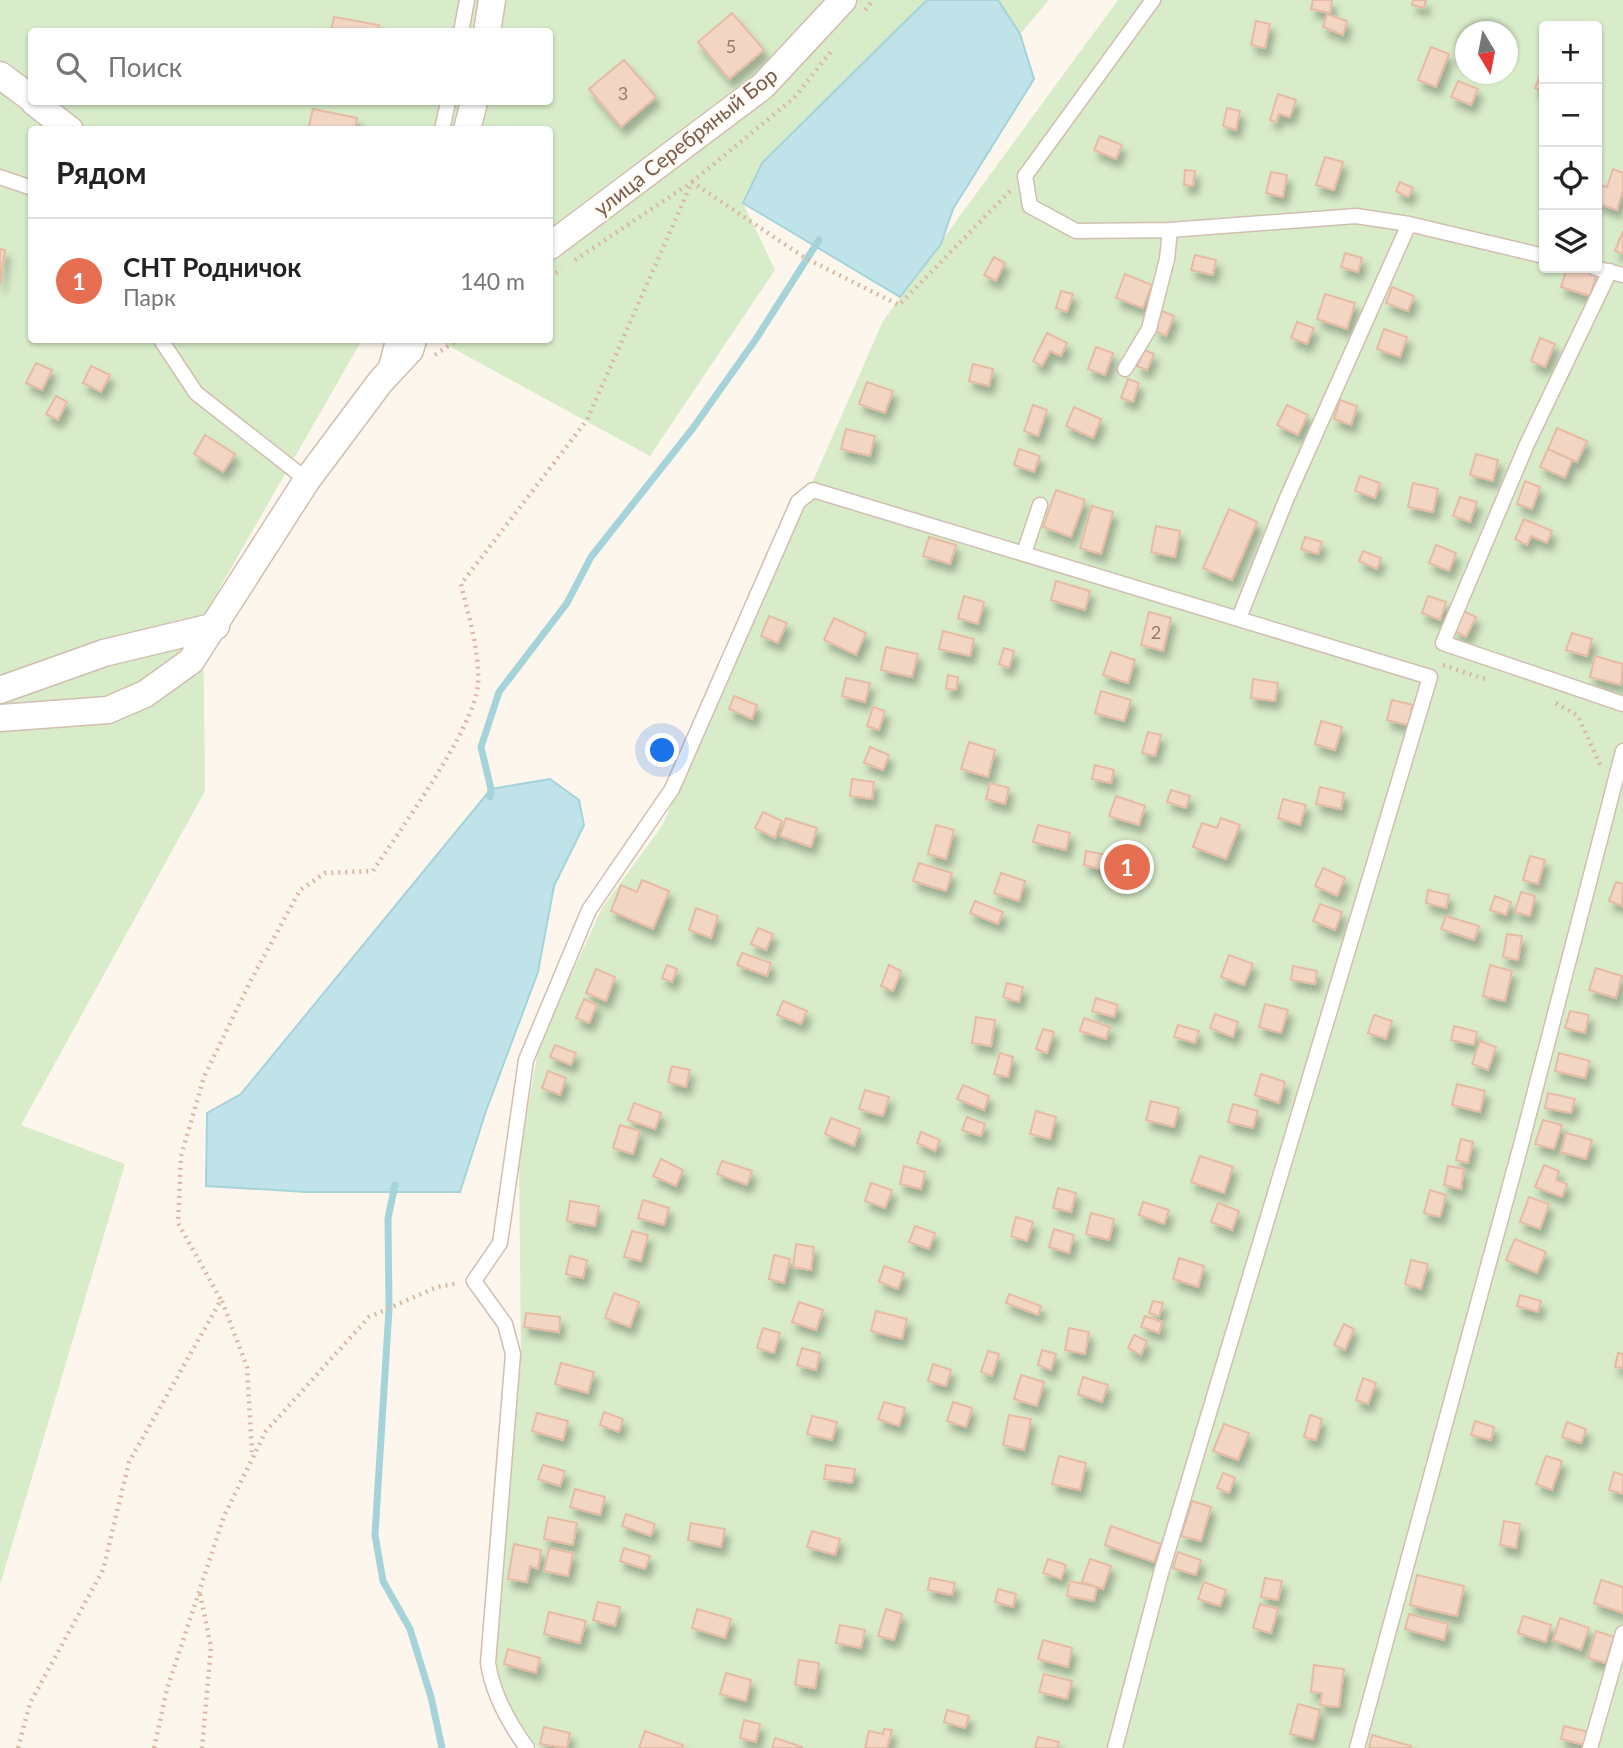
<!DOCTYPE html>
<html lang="ru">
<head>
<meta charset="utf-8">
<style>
	:root { --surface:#fff; --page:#f2f2f2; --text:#222; --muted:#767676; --line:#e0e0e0; --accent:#e76f51 }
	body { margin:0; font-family:Lato,sans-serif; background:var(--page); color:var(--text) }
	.controls { position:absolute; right:21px; top:21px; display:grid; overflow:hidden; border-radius:7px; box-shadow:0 2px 5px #0004 }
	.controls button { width:63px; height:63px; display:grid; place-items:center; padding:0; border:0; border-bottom:2px solid var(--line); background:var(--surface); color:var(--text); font:35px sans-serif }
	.compass { position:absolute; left:1455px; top:21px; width:63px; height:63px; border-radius:50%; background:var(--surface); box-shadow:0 2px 5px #0004; rotate:170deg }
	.you { position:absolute; left:663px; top:751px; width:24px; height:24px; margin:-18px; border:5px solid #fff; border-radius:50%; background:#1a73e8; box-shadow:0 0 0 10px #1a73e833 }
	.badge { display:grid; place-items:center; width:46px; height:46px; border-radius:50%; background:var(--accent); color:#fff; font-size:23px; font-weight:700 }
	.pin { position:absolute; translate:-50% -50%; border:4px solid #fff; box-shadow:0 2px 7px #0006 }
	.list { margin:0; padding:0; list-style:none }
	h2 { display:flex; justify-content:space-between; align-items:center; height:91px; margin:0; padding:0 28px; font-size:30px }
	h2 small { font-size:23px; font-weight:400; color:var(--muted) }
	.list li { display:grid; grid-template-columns:46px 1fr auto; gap:21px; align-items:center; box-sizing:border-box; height:126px; padding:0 28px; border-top:2px solid var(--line) }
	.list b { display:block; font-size:26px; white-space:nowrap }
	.list p { margin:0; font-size:23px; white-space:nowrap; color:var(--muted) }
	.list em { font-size:23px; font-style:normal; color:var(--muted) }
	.icon { flex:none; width:38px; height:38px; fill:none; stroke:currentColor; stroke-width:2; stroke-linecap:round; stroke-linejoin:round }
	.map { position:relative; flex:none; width:1623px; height:1748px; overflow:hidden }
	.search { position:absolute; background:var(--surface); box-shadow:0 2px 5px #0004; left:28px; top:28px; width:525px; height:77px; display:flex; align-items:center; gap:18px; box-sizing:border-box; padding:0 24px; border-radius:7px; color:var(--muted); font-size:26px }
	.panel { position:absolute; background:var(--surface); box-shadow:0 2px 5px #0004; left:28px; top:126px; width:525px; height:217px; border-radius:7px }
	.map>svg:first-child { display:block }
</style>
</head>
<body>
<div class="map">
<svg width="1623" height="1748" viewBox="0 0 1623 1748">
	<defs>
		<filter id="shadow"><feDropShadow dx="4.5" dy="8" stdDeviation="3.5" flood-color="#0004"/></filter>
	</defs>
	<rect width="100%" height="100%" fill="#fdf6ec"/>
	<path fill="#d8ecc9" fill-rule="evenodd" d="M0,0H927L762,164L743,203L775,270L650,456L438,340H550V130H32V340H362L203,617L205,791L21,1125L125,1164L0,1585ZM32,32H550V102H32Z
		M998,0H1049L1020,34Z
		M1118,0H1623V1748H537L493,1684L521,1355L519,1161L539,1044L602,908L662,826L883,321ZM1544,26H1597V268H1544ZM1466,32H1508V74H1466Z"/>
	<path fill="#bfe3e8" stroke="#a5d3da" stroke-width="2" d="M927,0H998L1020,34L1034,79L953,209L941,244L900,297L743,203L762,163Z
		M550,779L579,800L584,825L554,886L538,972L486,1111L460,1192H307L206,1186L207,1113L241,1094L491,789Z"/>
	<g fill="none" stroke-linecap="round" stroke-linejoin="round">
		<path stroke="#a5d3da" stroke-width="7" d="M490,797L491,789L481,747L499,692L567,603L591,557L693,428L756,339L819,240
			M395,1185L388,1218L389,1309L375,1535L383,1581L410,1629L431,1697L442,1748"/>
	</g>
	<path fill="#f3d5c3" stroke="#e6bba3" stroke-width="2" filter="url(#shadow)" d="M1313,0H1332L1330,13L1311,9Z
		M1413,0H1426L1424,8L1412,5Z
		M732,13L764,50L729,79L698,42Z
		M1327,14L1347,21L1343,35L1323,27Z
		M334,17L379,25L377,32H331Z
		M1256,21L1270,24L1265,48L1251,45Z
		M1431,47L1449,54L1436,87L1418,80Z
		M624,60L656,97L621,127L589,89Z
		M1541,73L1544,74V92L1535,88Z
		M1458,81L1478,89L1471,105L1451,97Z
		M1278,94L1296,100L1290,117L1279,114L1276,122L1270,120Z
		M1227,108L1240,111L1236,130L1223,126Z
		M313,109L357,118L355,130H308Z
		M1100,136L1122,145L1116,159L1094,150Z
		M1325,157L1343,162L1334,190L1316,185Z
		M1613,169L1623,173V190L1617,210L1597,203V184L1607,187Z
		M1185,170L1195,171L1193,186L1184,185Z
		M1271,172L1287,175L1283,197L1266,193Z
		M1400,182L1413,188L1408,197L1396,191Z
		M1623,231V254L1615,251Z
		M0,249L5,250L0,286Z
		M1345,253L1362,258L1358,272L1341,267Z
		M1195,255L1216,260L1213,275L1191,270Z
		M994,257L1005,263L996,281L984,275Z
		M1567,268L1597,272L1590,296L1561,287Z
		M1125,274L1152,285L1143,308L1116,298Z
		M1392,287L1414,296L1408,311L1386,303Z
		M1061,291L1073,294L1067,312L1056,308Z
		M1325,294L1355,303L1347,329L1317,319Z
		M1162,311L1174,316L1166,336L1155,331Z
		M1297,322L1314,328L1307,344L1291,338Z
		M1384,329L1407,337L1400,357L1377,349Z
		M1047,333L1067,343L1061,356L1050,351L1042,366L1033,361Z
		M1540,338L1555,344L1545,367L1531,361Z
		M1096,347L1113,353L1105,375L1088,369Z
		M1144,350L1154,354L1147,370L1137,366Z
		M36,363L52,370L42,390L26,383Z
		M973,364L993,369L989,386L969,381Z
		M91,366L110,375L101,392L83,383Z
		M1128,379L1139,383L1133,402L1121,398Z
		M867,382L893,391L885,413L859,404Z
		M56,396L67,402L58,420L46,414Z
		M1340,400L1357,406L1351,425L1334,419Z
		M1033,405L1047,410L1038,436L1024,431Z
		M1287,405L1308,415L1298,435L1277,425Z
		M1074,407L1101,419L1093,438L1066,426Z
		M1557,428L1587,441L1577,462L1548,449Z
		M846,429L875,436L870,456L841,449Z
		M205,435L235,454L223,472L194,454Z
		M1019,449L1040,456L1034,472L1014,465Z
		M1548,449L1572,460L1565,478L1540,467Z
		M1476,454L1498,460L1493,481L1470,475Z
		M1360,476L1380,483L1375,498L1355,491Z
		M1525,481L1540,487L1532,509L1517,504Z
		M1413,483L1438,489L1433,512L1408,507Z
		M1056,490L1085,500L1071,537L1043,527Z
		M1460,497L1477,502L1470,522L1453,516Z
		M1092,506L1113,512L1101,554L1080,548Z
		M1229,509L1257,522L1232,580L1203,568Z
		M1524,519L1552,531L1547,543L1531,536L1527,545L1515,539Z
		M1156,526L1180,531L1175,557L1151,552Z
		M929,537L956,545L950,564L923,556Z
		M1305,537L1322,542L1318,554L1301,549Z
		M1436,545L1456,553L1449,571L1429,563Z
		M1363,551L1381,558L1377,569L1359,561Z
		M1056,581L1090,591L1085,610L1051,600Z
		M964,596L984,602L978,624L958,618Z
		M1428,596L1446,602L1440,620L1422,613Z
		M1463,611L1476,617L1466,637L1454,631Z
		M1149,612L1171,618L1163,651L1141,645Z
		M769,616L787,623L778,643L761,636Z
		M834,618L866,633L856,655L824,640Z
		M943,631L974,639L970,656L939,649Z
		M1572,633L1592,639L1587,656L1566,650Z
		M886,647L918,654L912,677L881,670Z
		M1004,648L1014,651L1009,668L999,664Z
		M1111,652L1135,660L1128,683L1103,675Z
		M1595,656L1623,664L1621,685L1590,677Z
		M948,675L958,677L956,690L946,689Z
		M846,678L870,683L865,702L842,696Z
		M1253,679L1278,683L1275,701L1251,698Z
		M1101,691L1131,700L1124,721L1095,713Z
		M734,696L757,705L752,719L729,709Z
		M1392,700L1413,705L1408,725L1387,720Z
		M873,707L885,711L879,730L867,726Z
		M1321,721L1342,727L1335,750L1315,744Z
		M1148,732L1161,735L1155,756L1142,753Z
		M969,742L995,750L988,777L961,769Z
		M870,747L889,755L883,770L864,763Z
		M1095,765L1114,770L1111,783L1092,779Z
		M852,779L874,782L872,799L850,796Z
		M990,783L1009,788L1005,804L986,799Z
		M1320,787L1344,793L1341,809L1316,804Z
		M1171,790L1190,796L1186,808L1167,802Z
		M1116,796L1145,806L1139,825L1109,816Z
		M1283,799L1306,805L1300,825L1278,818Z
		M763,812L782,821L775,838L755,828Z
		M786,818L817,828L811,847L780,836Z
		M1221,818L1240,825L1226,859L1193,847L1202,823L1217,828Z
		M936,825L954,830L946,859L928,854Z
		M1038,825L1070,833L1066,850L1033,842Z
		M1086,851L1107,855L1104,870L1084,865Z
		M1530,856L1545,860L1538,884L1523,880Z
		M919,863L952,873L946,891L913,881Z
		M1323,868L1345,878L1337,896L1315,886Z
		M1001,873L1025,881L1019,901L994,893Z
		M642,880L669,891L653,929L611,911L621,885L637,892Z
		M1616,882L1623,884L1622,906L1609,901Z
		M1428,890L1449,895L1446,908L1426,903Z
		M1521,892L1535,896L1530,916L1515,912Z
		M1495,896L1511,902L1506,915L1490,910Z
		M975,901L1003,912L998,924L970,913Z
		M1320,904L1342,912L1335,930L1313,921Z
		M696,908L718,916L711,938L689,930Z
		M1446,916L1479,926L1474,940L1441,929Z
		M758,928L773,934L766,950L751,944Z
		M1507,934L1522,936L1518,960L1503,957Z
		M742,953L771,963L767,976L737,965Z
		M1229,955L1253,964L1244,985L1221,977Z
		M667,965L677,969L672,982L662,978Z
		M889,965L901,971L893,991L881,986Z
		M1490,965L1512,971L1505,1001L1483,996Z
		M1293,966L1317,971L1315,984L1291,980Z
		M1596,968L1622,976L1616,998L1589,990Z
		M596,969L615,977L606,1001L586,993Z
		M1007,983L1023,987L1019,1002L1003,997Z
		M1096,998L1118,1005L1114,1017L1092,1011Z
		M584,999L597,1005L589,1023L576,1018Z
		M783,1001L807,1011L801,1024L777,1015Z
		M1265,1004L1288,1010L1281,1033L1259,1027Z
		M1570,1011L1589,1015L1585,1033L1565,1028Z
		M1215,1014L1238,1022L1233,1037L1210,1028Z
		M1374,1015L1392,1021L1386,1039L1368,1033Z
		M976,1017L995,1020L991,1046L972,1043Z
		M1084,1018L1110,1027L1106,1039L1080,1031Z
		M1178,1025L1199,1031L1195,1043L1174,1037Z
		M1454,1026L1477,1032L1474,1045L1451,1040Z
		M1043,1029L1054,1032L1047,1053L1036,1049Z
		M1480,1041L1496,1047L1488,1070L1472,1064Z
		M555,1045L576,1053L571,1065L550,1057Z
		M1000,1053L1013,1057L1008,1077L994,1074Z
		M1559,1053L1590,1061L1585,1078L1555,1071Z
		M672,1066L690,1070L686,1087L668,1082Z
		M548,1071L566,1078L560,1095L542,1088Z
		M1261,1074L1285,1082L1279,1103L1255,1095Z
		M1457,1084L1485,1091L1480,1112L1452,1105Z
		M963,1085L989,1096L984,1110L957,1099Z
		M865,1090L889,1097L883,1116L859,1109Z
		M1548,1093L1575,1099L1571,1113L1545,1108Z
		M1151,1101L1179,1108L1174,1127L1146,1120Z
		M634,1103L661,1113L655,1129L628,1120Z
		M1233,1104L1258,1111L1253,1128L1228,1122Z
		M1036,1111L1056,1117L1050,1139L1030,1134Z
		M967,1117L985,1124L981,1136L962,1130Z
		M831,1118L860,1129L854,1146L825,1134Z
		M1543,1120L1562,1125L1554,1149L1535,1144Z
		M620,1125L640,1131L633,1154L613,1148Z
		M921,1132L940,1140L935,1151L917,1143Z
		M1566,1133L1592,1140L1586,1159L1561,1152Z
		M1461,1139L1473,1142L1468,1163L1456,1160Z
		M1200,1156L1233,1167L1224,1193L1191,1182Z
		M661,1159L683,1170L676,1186L653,1176Z
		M722,1161L752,1171L747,1185L717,1174Z
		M1544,1165L1559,1171L1556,1180L1567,1184L1562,1197L1535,1187Z
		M904,1166L925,1172L921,1189L900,1184Z
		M1448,1166L1464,1169L1461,1189L1444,1185Z
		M871,1183L892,1190L885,1208L865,1201Z
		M1058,1188L1076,1193L1071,1212L1053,1208Z
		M1430,1190L1446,1195L1440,1217L1424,1213Z
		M1529,1197L1549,1204L1540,1229L1520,1222Z
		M643,1200L669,1208L664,1225L638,1218Z
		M570,1201L599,1206L595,1226L567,1221Z
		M1143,1202L1169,1210L1164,1224L1139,1215Z
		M1218,1203L1239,1211L1232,1230L1211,1222Z
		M1091,1213L1114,1219L1109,1240L1086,1234Z
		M1016,1217L1033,1222L1027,1241L1011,1236Z
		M915,1226L935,1233L929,1249L909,1242Z
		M1054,1229L1074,1235L1069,1253L1049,1247Z
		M632,1231L648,1235L641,1261L624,1257Z
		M1515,1239L1546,1252L1537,1273L1506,1260Z
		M796,1244L814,1247L811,1270L793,1267Z
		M774,1255L790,1259L784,1283L769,1279Z
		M570,1256L587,1260L583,1278L566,1274Z
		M1179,1258L1204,1266L1198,1287L1173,1279Z
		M1411,1260L1428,1264L1421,1289L1405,1284Z
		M884,1266L904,1273L898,1289L879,1282Z
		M614,1293L639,1302L630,1327L605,1318Z
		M1009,1294L1041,1306L1038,1315L1006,1303Z
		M1520,1295L1541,1301L1538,1312L1517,1306Z
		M1153,1301L1163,1303L1159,1316L1149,1313Z
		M799,1302L823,1310L816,1330L792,1322Z
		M876,1311L907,1319L902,1339L871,1331Z
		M526,1313L560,1317L559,1332L524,1327Z
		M1145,1316L1162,1322L1159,1333L1141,1327Z
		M1344,1324L1354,1329L1345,1350L1334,1345Z
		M763,1328L780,1333L774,1353L757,1348Z
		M1069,1328L1089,1332L1085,1354L1065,1350Z
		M1134,1335L1147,1341L1141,1355L1128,1348Z
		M802,1348L820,1353L816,1370L797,1365Z
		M1042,1350L1056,1354L1051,1370L1038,1365Z
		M988,1351L999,1354L992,1376L981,1372Z
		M1618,1353L1623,1354V1368L1615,1367Z
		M561,1363L594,1372L588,1393L555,1384Z
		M933,1364L951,1370L946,1386L928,1381Z
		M1021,1375L1044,1382L1037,1406L1014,1399Z
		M1083,1377L1108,1385L1102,1402L1078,1394Z
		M1363,1378L1376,1383L1368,1404L1356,1400Z
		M884,1402L905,1408L899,1426L878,1419Z
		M953,1402L972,1408L966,1427L947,1421Z
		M604,1412L623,1419L619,1432L600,1425Z
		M537,1413L568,1421L563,1440L532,1431Z
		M1009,1415L1031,1419L1024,1450L1003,1445Z
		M1310,1415L1322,1419L1316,1440L1304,1437Z
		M812,1416L837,1422L832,1440L807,1434Z
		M1475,1421L1494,1427L1491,1440L1471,1435Z
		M1567,1422L1586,1429L1581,1443L1562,1437Z
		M1224,1424L1249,1433L1238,1460L1213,1451Z
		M1059,1456L1086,1463L1080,1490L1052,1484Z
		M1546,1456L1562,1461L1552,1490L1536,1484Z
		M543,1465L565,1471L560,1486L538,1479Z
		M826,1465L855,1469L852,1483L824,1479Z
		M1614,1472L1623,1475V1494L1609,1490Z
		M1223,1473L1235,1478L1229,1493L1217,1488Z
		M575,1489L605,1497L600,1515L570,1507Z
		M1192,1501L1211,1507L1201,1541L1181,1536Z
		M626,1514L655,1524L651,1536L622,1526Z
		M548,1517L577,1523L573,1545L544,1539Z
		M1504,1521L1520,1524L1516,1548L1500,1545Z
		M691,1523L725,1529L721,1547L688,1540Z
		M1111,1526L1161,1544L1154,1562L1105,1545Z
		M812,1531L840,1539L835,1555L807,1547Z
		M514,1544L541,1550L538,1569L530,1566L527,1582L508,1579Z
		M549,1548L573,1553L568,1576L544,1571Z
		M624,1548L650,1556L645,1569L620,1561Z
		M1178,1552L1201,1560L1196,1575L1173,1568Z
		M1048,1559L1066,1565L1061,1579L1043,1573Z
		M1090,1559L1111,1566L1103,1589L1082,1582Z
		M1417,1575L1464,1586L1457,1616L1410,1605Z
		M930,1578L955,1583L952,1595L928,1590Z
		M1265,1578L1282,1581L1278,1600L1261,1597Z
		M1601,1580L1623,1587V1613L1594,1603Z
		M1070,1581L1097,1587L1094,1601L1067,1596Z
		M1204,1582L1226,1590L1220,1606L1198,1599Z
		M998,1589L1016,1594L1013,1607L995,1602Z
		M598,1602L620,1607L615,1626L593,1620Z
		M1260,1604L1278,1609L1271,1633L1253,1628Z
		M697,1609L731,1619L725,1638L692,1628Z
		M886,1609L902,1614L894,1640L878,1636Z
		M549,1612L586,1621L580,1643L544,1634Z
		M1409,1614L1448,1624L1444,1640L1405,1629Z
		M1523,1616L1551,1625L1546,1642L1518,1633Z
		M1560,1618L1589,1628L1581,1650L1553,1640Z
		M840,1625L865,1630L861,1648L836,1643Z
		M1596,1631L1614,1637L1606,1663L1588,1658Z
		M1043,1640L1072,1648L1068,1667L1038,1659Z
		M508,1649L540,1658L536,1673L504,1664Z
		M799,1660L819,1663L815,1688L795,1685Z
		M1314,1665L1344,1669L1339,1707L1320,1705L1322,1693L1311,1692Z
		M726,1673L751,1680L746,1701L720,1694Z
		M1044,1674L1072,1681L1067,1699L1039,1692Z
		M1298,1704L1320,1710L1313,1739L1290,1734Z
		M947,1710L969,1716L965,1728L944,1722Z
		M744,1720L760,1724L756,1742L740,1738Z
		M1564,1726L1588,1732L1585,1745L1561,1739Z
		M544,1727L570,1733L567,1748L540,1744Z
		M884,1729L892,1730L887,1748H865L869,1731L883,1734Z
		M645,1731L683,1745L682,1748H639Z
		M1372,1735L1411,1746V1748H1369Z
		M1038,1737L1059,1742L1057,1748H1035Z
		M775,1738L802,1747V1748H772Z"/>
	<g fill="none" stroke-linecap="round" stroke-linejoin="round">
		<defs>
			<path id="service" d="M1153,0L1025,176L1030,206L1076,231L1170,230L1356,216L1409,224L1544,256
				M461,32L467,0
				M442,130L448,102
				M0,177L32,188
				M1595,268L1623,275
				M1610,271L1527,444L1443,643L1623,704
				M161,340L196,393L307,480
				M1125,369L1149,329L1167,259L1170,230
				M385,370L393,340
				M1024,553L1040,505
				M1239,618L1286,500L1409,224
				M527,1748C508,1722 493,1695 488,1663L513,1354L505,1324L474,1281L500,1243L526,1060L589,910L672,789L798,502L813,490L1430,677L1161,1573L1115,1748
				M1357,1748L1522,1141L1623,751
				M1590,1748L1623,1633"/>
			<path id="minor" d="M487,32L492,0
				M0,75L32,99
				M34,102L70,130
				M467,130L474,102
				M550,246L763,86L843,0
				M0,690L104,653L216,626
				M0,718L108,710L145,694L191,661L307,480L381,381L410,350L413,340"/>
		</defs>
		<use href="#service" stroke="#d1beb0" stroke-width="17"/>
		<use href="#minor" stroke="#d1beb0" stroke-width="29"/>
		<path stroke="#d9b8a5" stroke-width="4.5" stroke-dasharray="2 5" stroke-linecap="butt" d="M865,10L873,0
			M575,260L692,182L805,258L899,305L1010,191
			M550,277L562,269
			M435,355L457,340
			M1443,665L1488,680
			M1556,703L1578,716L1601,767
			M222,1301L247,1367L252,1452
			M200,1594L211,1647L202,1748
			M18,1748L30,1703L103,1570L129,1462L221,1300L178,1223L181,1156L204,1077L250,982L300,890L325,873L373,871C399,831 475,728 478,684C480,651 468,615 461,584L587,420L692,182L794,98L833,49
			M154,1748L167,1689L224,1516L266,1431L369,1317L437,1287L459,1283"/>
		<use href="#service" stroke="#fff" stroke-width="14"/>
		<use href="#minor" stroke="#fff" stroke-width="26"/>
	</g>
	<g text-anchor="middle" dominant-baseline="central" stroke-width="5" stroke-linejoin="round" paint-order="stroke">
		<g font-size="18" fill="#987a6a">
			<text x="731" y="46">5</text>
			<text x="623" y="93">3</text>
			<text x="1156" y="632">2</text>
		</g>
		<g font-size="21" fill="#7a5c4d" stroke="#fffaf3">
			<text transform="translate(685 141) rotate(-38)">улица Серебряный Бор</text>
		</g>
	</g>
</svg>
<div class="controls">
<button>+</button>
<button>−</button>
<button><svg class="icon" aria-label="locate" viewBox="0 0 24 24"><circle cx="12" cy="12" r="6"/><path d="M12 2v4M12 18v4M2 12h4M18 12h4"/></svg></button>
<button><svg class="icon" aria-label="layers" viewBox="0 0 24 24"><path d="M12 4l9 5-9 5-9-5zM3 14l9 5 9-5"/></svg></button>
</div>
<svg class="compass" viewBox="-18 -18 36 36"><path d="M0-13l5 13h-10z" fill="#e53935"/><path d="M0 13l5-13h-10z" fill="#767676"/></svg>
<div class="you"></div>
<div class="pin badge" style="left:1127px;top:867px">1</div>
<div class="search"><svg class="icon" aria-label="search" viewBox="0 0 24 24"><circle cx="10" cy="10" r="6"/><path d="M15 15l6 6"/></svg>Поиск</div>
<section class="panel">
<h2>Рядом<small></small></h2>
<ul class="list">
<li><span class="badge">1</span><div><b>СНТ Родничок</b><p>Парк</p></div><em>140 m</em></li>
</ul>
</section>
</div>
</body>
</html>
